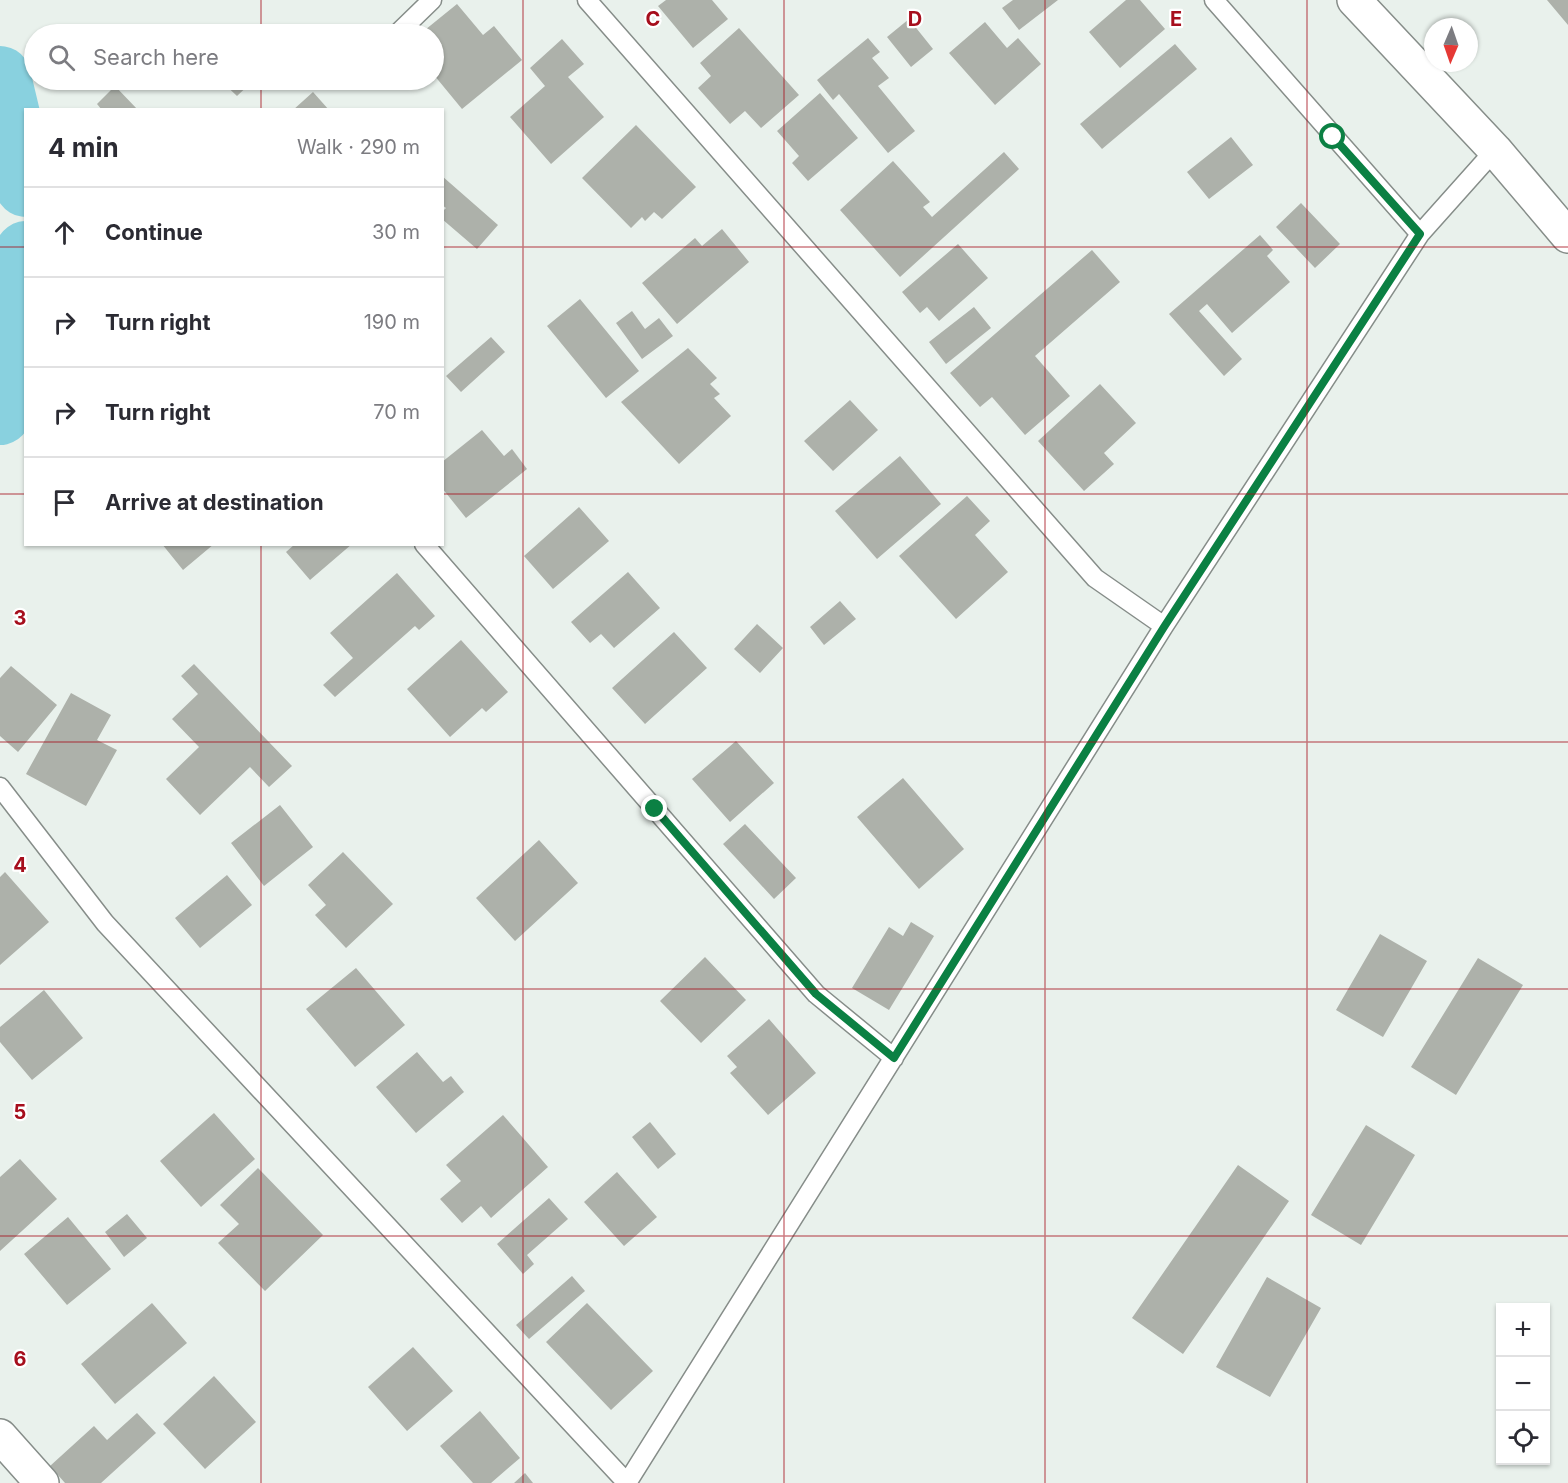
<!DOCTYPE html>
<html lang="en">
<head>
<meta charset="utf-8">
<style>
	:root { --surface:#fff; --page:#f7f7f7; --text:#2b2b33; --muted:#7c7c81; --line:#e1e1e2 }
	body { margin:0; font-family:Inter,sans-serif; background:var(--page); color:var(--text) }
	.controls { position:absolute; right:18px; bottom:18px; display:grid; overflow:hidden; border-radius:0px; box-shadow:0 2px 4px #0004 }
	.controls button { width:54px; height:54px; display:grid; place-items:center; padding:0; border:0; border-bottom:2px solid var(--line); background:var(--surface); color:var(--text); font:30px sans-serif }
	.compass { position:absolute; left:1424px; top:18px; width:54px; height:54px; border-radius:50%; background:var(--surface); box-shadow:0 2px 4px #0004; rotate:182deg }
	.stop { position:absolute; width:18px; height:18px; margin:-14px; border:4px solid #0b8043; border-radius:50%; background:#fff }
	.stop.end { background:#0b8043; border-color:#fff; box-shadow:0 2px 6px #0008 }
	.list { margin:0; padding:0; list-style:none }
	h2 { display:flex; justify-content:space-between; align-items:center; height:78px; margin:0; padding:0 24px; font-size:26px }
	h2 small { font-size:20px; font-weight:400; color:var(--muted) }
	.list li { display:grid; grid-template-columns:39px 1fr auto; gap:18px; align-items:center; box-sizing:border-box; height:90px; padding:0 24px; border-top:2px solid var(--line) }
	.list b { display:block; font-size:22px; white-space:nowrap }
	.list em { font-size:20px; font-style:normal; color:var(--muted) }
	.icon { flex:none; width:33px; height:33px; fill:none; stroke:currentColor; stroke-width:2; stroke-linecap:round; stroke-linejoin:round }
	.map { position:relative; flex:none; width:1568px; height:1483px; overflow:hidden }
	.search { position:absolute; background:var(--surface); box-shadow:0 2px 4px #0004; left:24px; top:24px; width:420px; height:66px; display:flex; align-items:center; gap:15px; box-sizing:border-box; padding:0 21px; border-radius:33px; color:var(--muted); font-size:22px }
	.panel { position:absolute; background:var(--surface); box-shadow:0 2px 4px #0004; left:24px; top:108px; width:420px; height:438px; border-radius:0px }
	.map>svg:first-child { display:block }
</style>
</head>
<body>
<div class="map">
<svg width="1568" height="1483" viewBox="0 0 1568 1483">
	<rect width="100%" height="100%" fill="#e9f1ec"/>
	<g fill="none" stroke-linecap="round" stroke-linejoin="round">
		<path stroke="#89d1df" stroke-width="62" d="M0,77L26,186
			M0,414L26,252"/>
	</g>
	<path fill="#adb1aa" d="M666,0H712L728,19L693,48L658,6Z
		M1013,0H1058L1019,30L1002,8Z
		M1126,0H1140L1165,29L1120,68L1089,32Z
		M1547,0H1568V25Z
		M457,4L483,35L494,26L522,60L462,109L434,75V34H420Z
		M909,19L933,49L911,67L887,37Z
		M985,22L1007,48L1018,38L1041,64L995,105L949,53Z
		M739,28L799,95L761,128L745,111L730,124L698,88L711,76L700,63Z
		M868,38L880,52L872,58L889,78L878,86L915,131L888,153L839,94L833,100L817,80Z
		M562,39L584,64L568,77L604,117L551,164L510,117L545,86L530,68Z
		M1175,44L1197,69L1102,149L1080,124Z
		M220,80H254L237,96Z
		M115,86L138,110H102L97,104Z
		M313,92L329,110H293Z
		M820,93L858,138L808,181L792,163L799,156L777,131Z
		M636,125L696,187L662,219L654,212L645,221L642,217L631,228L582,178Z
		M1231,137L1253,165L1209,199L1187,172Z
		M1004,152L1019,169L900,277L840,210L893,161L930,202L923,207L932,217Z
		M442,176L498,225L477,249L442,219V212L446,208L442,205Z
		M1301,203L1340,244L1315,268L1276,227Z
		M722,229L749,262L677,324L642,283L695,238L702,246Z
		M1260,235L1273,250L1267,256L1290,282L1232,333L1207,304L1199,311L1242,359L1224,376L1169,314Z
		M958,244L988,278L939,321L927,307L920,313L902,292Z
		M1092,250L1120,282L1035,356L1070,396L1025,435L992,397L980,407L950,373Z
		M580,299L639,371L606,398L547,326Z
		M974,307L991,328L946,364L929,342Z
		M632,311L645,329L659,318L673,336L642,359L616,323Z
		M491,337L505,352L461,392L446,376Z
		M688,348L717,378L710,384L720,394L714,398L731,416L679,464L621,402Z
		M1100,384L1136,423L1104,453L1114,464L1084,491L1038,441Z
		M850,400L878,430L833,471L804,441Z
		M482,430L504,456L512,449L527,469L466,518L442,488V462Z
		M900,456L941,504L877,559L835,511Z
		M967,496L990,521L975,535L1008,572L956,619L899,556Z
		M579,507L609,541L553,589L524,556Z
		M162,544H214L183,570Z
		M295,544H352L310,580L286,552Z
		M628,572L660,608L614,648L601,634L590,643L571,622Z
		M397,573L435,616L419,630L415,626L335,697L323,685L353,658L330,633Z
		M840,601L856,619L824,645L810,627Z
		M757,624L783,648L760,673L734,649Z
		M674,632L707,668L645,724L612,688Z
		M461,640L508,692L486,712L482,708L450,737L407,689Z
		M194,664L292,766L269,787L250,767L200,815L166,779L199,747L172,719L198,694L181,676Z
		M11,666L57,705L18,752L0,736V678Z
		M71,693L111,715L97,740L117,750L86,806L26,774Z
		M736,741L774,783L730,822L692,779Z
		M903,778L964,849L919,889L857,817Z
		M280,805L313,847L264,886L231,843Z
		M745,824L796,878L774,899L723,844Z
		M539,840L578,883L515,941L476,898Z
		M343,852L393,904L346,948L315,915L326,905L308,885Z
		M5,872L49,922L0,965V877Z
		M227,875L252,905L200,948L175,918Z
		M911,922L934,936L889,1010L852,988L889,927L903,936Z
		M1380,934L1427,961L1383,1037L1336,1010Z
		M705,957L746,1000L701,1043L660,1001Z
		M1478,958L1523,985L1456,1095L1411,1067Z
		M356,968L405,1025L355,1067L306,1009Z
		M44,990L83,1038L32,1080L0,1042V1027Z
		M769,1019L816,1073L768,1115L730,1073L737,1067L727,1056Z
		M417,1052L443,1082L451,1076L464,1092L416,1133L376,1087Z
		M214,1113L255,1159L201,1207L160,1161Z
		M503,1115L548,1167L491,1218L481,1206L462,1223L440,1199L461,1181L446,1165Z
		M650,1122L676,1154L658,1169L632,1137Z
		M1366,1125L1415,1155L1361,1245L1311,1215Z
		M20,1159L57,1199L0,1251V1177Z
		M1238,1165L1289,1201L1183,1354L1132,1318Z
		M258,1168L323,1235L265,1291L218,1243L239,1224L220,1205Z
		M617,1172L657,1217L624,1246L584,1202Z
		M549,1198L568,1219L527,1255L534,1264L523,1274L497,1244Z
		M127,1214L147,1238L124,1257L105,1232Z
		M68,1217L111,1269L67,1305L24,1254Z
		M572,1276L585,1291L529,1339L516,1325Z
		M1267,1277L1321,1308L1270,1397L1216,1367Z
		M152,1303L187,1343L115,1404L81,1364Z
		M587,1303L653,1371L611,1410L546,1342Z
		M413,1347L453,1391L407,1431L368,1387Z
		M214,1376L256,1422L205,1469L163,1424Z
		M480,1411L520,1458L491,1483H473L440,1446Z
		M137,1413L156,1433L101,1483H65L50,1466L94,1426L107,1440Z
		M525,1473L533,1483H514Z"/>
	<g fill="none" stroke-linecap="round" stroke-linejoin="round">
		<defs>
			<path id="lane" d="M587,0L1095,578L1164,626
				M1214,0L1420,234
				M397,34L432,0
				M424,544L816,994L894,1058
				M0,787L105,923L627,1483L1164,626L1420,234L1495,150"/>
			<path id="street" d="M0,1436L42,1483"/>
			<path id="primary" d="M1354,0L1495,150L1568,236"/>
		</defs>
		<use href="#lane" stroke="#868d89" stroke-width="21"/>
		<use href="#street" stroke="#868d89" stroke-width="36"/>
		<use href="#primary" stroke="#868d89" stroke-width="36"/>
		<use href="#lane" stroke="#fff" stroke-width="18"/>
		<use href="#street" stroke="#fff" stroke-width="33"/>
		<use href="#primary" stroke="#fff" stroke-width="33"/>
	</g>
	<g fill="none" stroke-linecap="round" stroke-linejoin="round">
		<path stroke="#0b8043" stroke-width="8" d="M655,809L816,994L894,1058L1164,627L1420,234L1333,137"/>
	</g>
	<path fill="none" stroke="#a60e1c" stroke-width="1.5" stroke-opacity="0.55" d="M261,0V34M523,0V1483M784,0V1483M1045,0V1483M1307,0V1483M261,80V110M0,247H26M442,247H1568M0,494H26M442,494H1568M261,544V1483M0,742H1568M0,989H1568M0,1236H1568"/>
	<g font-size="20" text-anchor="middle" font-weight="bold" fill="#a60e1c" stroke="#fff" stroke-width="4.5" stroke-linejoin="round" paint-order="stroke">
		<text x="653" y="26">C</text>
		<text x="915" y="26">D</text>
		<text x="1176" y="26">E</text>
		<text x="20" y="625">3</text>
		<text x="20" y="872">4</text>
		<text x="20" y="1119">5</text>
		<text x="20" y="1366">6</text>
	</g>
</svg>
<div class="controls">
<button>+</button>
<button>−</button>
<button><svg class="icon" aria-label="locate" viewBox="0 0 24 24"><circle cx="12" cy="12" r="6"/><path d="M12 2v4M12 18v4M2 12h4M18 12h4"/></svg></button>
</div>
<svg class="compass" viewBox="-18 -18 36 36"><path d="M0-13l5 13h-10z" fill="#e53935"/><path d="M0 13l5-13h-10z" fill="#7c7c81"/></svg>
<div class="stop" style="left:1333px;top:137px"></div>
<div class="stop end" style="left:655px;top:809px"></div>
<div class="search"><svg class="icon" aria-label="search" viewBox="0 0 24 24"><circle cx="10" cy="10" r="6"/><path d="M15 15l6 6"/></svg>Search here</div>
<section class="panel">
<h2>4 min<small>Walk · 290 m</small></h2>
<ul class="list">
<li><svg class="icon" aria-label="ahead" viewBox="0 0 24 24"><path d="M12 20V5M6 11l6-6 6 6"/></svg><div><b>Continue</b></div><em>30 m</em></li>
<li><svg class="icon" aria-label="right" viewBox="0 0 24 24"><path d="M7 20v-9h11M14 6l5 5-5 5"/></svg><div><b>Turn right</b></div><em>190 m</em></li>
<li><svg class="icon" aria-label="right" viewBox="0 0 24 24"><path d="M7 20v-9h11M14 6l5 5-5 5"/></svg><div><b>Turn right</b></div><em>70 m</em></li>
<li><svg class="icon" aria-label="arrive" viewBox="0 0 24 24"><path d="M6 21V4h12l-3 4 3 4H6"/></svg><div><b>Arrive at destination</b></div></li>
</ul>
</section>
</div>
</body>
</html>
